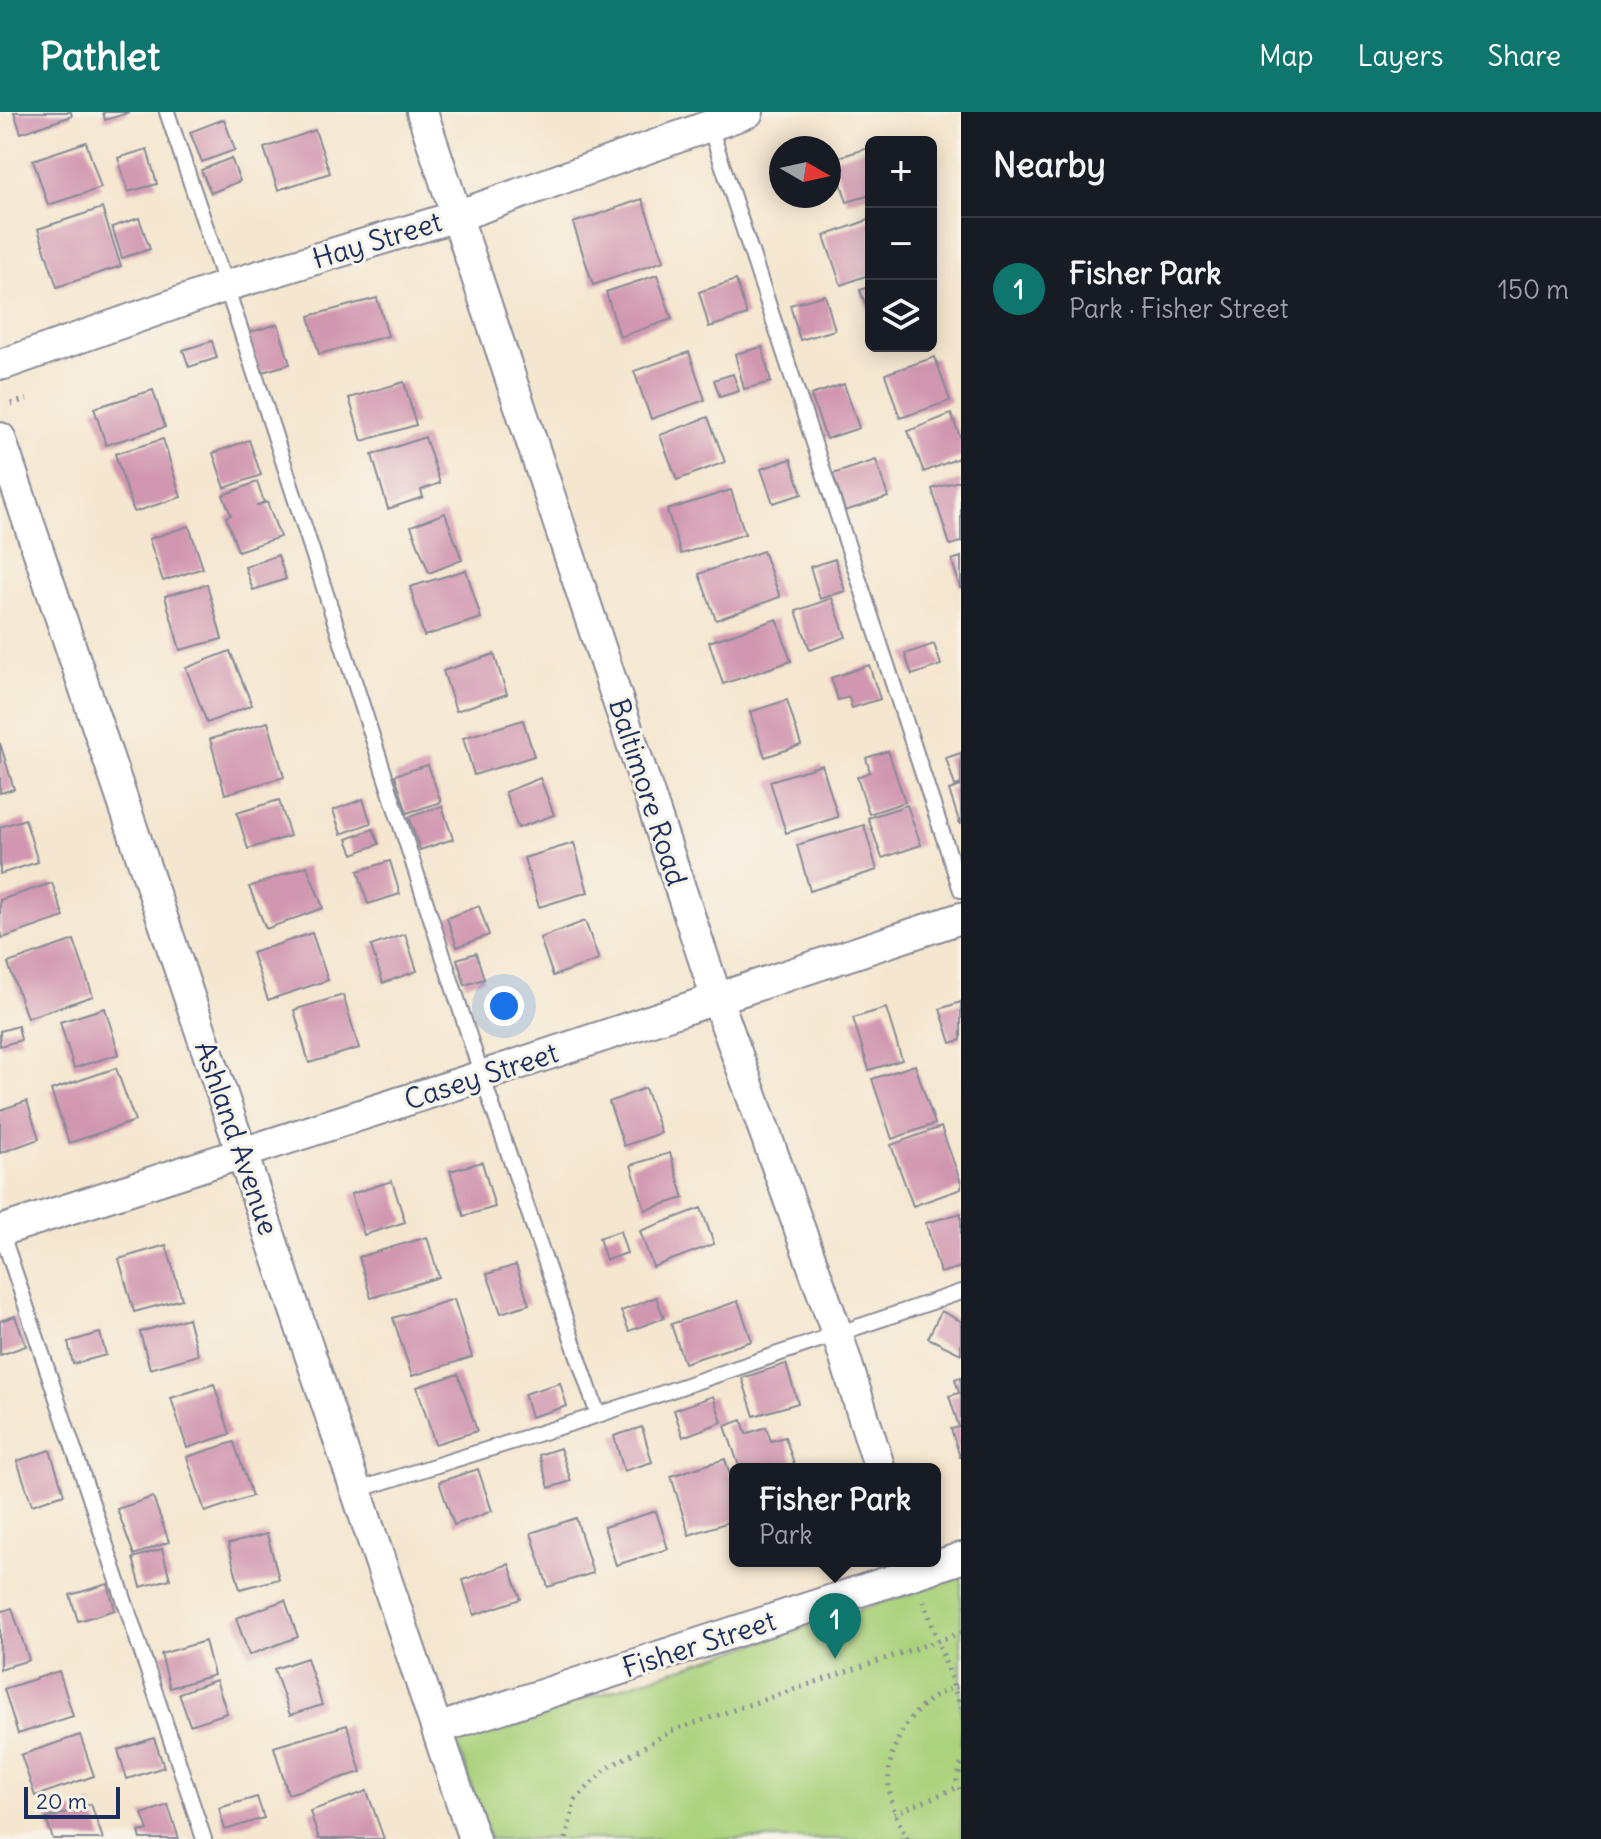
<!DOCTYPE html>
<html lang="en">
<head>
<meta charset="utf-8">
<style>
	:root { --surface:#171b24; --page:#20242c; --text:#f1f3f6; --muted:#9ea1a6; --line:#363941; --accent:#0f766e }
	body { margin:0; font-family:Delius,sans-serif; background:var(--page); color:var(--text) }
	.controls { position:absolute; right:24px; top:24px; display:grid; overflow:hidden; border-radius:12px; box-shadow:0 4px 20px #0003 }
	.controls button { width:72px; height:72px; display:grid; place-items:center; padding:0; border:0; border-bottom:2px solid var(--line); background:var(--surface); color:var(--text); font:40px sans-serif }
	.compass { position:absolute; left:769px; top:24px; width:72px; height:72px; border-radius:50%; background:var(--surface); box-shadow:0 4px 20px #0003; rotate:99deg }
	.scale { position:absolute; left:24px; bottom:20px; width:96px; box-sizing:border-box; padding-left:8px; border:4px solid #1b2f5e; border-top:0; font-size:22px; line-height:28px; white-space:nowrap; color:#1b2f5e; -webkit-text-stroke:6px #f7f3e8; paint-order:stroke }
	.you { position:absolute; left:504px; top:894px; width:28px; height:28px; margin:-20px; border:6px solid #fff; border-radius:50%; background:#1a73e8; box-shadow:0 0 0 12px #1a73e833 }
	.badge { display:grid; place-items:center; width:52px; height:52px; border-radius:50%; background:var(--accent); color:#fff; font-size:26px; font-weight:700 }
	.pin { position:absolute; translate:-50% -66px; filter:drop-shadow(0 2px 4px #0008) }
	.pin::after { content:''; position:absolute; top:42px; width:28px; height:24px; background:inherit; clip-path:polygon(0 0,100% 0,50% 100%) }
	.popup { position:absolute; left:729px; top:1351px; width:212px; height:104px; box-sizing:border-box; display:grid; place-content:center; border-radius:12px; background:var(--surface); filter:drop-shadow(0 2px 6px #0005); font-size:26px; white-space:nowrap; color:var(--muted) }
	.popup b { font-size:30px; color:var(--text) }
	.popup::after { content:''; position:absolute; left:50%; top:100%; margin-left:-16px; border:16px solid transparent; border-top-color:var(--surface) }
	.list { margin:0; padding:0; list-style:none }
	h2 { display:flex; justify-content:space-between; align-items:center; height:104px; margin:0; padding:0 32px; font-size:34px }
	h2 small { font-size:26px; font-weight:400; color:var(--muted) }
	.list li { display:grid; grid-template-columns:52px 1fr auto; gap:24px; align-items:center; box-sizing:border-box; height:144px; padding:0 32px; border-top:2px solid var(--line) }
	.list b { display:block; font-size:30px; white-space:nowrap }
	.list p { margin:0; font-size:26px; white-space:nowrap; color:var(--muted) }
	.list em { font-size:26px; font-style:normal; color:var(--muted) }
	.icon { flex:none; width:44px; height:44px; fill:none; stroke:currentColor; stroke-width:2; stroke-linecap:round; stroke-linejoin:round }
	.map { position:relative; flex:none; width:961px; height:1727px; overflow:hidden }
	header { display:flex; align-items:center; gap:48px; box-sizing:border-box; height:112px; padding:0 40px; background:var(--accent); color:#fff }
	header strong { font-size:38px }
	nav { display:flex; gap:44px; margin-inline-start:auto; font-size:28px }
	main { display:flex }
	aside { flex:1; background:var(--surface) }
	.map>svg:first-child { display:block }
</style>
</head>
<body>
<header>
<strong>Pathlet</strong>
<nav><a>Map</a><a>Layers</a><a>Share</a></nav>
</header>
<main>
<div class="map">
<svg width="961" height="1727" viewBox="0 0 961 1727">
	<rect width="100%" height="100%" fill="#f7f3e8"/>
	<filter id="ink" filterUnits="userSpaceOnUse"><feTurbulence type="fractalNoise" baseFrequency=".0125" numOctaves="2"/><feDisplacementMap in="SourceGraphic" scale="16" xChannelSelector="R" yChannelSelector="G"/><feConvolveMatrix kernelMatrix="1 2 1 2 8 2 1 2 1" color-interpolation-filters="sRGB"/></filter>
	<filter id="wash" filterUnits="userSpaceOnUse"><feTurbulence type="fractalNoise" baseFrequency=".006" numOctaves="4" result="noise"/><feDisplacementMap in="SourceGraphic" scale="32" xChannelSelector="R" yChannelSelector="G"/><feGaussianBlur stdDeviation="1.8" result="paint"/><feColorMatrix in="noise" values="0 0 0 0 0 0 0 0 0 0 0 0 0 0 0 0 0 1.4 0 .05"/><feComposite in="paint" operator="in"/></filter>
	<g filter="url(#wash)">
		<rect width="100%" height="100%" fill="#f5e6cf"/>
		<path fill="#abd27d" stroke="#63806e" stroke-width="2" d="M961,1465V1727H490L456,1629Z"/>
		<g id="blocks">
			<path fill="#d197b0" d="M14,0H71L72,4L21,21Z
				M103,0H127L128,1L105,8Z
				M224,7L235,38L202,50L190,20Z
				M315,18L330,61L278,78L264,36Z
				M86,30L101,76L48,93L33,48Z
				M871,35V83L847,90L833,47Z
				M147,37L157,72L128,80L118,46Z
				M231,46L240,69L211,81L201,58Z
				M642,87L664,149L593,173L573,111Z
				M102,96L121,154L57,175L38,117Z
				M139,106L150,137L122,146L112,115Z
				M871,107V162L841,173L824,124Z
				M657,163L672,207L620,225L606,180Z
				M736,168L747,203L709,215L699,180Z
				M871,174V208L860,178Z
				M825,183L835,218L800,228L790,193Z
				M377,186L388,224L319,242L309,204Z
				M278,212L290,252L259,261L247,221Z
				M212,229L217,246L189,255L183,238Z
				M762,235L771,270L744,277L735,242Z
				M689,240L705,288L651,307L634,259Z
				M935,245L950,289L900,306L885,262Z
				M733,262L739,279L720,285L714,268Z
				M404,270L416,313L362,329L349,286Z
				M844,272L859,316L826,327L811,283Z
				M153,278L165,315L106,333L94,296Z
				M951,302L961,327V345L924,360L908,319Z
				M708,305L725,350L677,368L660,323Z
				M425,325L440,371L421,378L423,385L388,397L372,343Z
				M163,327L181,385L134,400L115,342Z
				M249,328L261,363L225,376L213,341Z
				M791,347L802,382L773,391L761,357Z
				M876,348L888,385L845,399L833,362Z
				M961,368V430L950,433L932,377Z
				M257,370L264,390L256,394L267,390L280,425L238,439L226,405L231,403L223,383Z
				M731,378L745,422L681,442L667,398Z
				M445,401L462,448L429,461L411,414Z
				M189,414L203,456L163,469L149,427Z
				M763,439L780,485L716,508L699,462Z
				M278,443L286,467L253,478L245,455Z
				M961,445V476H960L952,448Z
				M835,447L845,479L820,487L810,455Z
				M466,458L481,506L424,524L410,475Z
				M207,472L222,527L180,538L165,484Z
				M832,486L846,525L810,538L796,499Z
				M777,507L791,549L723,572L709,530Z
				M934,532L941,553L912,563L905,542Z
				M230,539L252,593L207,611L186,556Z
				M494,542L507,582L456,599L443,559Z
				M869,553L880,587L852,596L849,585L838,588L831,566Z
				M787,588L801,633L765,645L750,600Z
				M523,608L534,644L474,663L463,626Z
				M268,610L284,665L225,682L210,627Z
				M0,631L14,677L0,681Z
				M888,639L905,690L869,702L857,665L870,660L866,646Z
				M961,641V672L955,674L946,646Z
				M428,653L441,690L407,701L395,663Z
				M822,653L838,705L786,721L770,669Z
				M540,666L554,703L518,716L505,680Z
				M961,674V712H960L949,678Z
				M363,687L371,711L341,722L333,698Z
				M279,688L290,724L248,737L237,701Z
				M907,693L921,733L882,746L868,706Z
				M442,694L453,727L420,738L409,705Z
				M25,707L38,750L0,762V715Z
				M864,713L877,758L810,779L797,733Z
				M373,717L379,732L353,742L347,727Z
				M574,731L588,780L539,795L524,746Z
				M390,749L400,782L368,792L358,759Z
				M307,754L323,796L266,817L249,775Z
				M52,771L64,805L3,826L0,818V788Z
				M479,794L489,823L457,835L447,806Z
				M585,809L599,848L553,864L540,826Z
				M312,821L328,868L268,888L252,841Z
				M405,822L417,859L383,871L371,834Z
				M74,828L93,884L27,906L8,851Z
				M476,841L484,867L465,873L457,847Z
				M343,883L359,936L309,951L294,898Z
				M961,890V928L951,931L940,897Z
				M105,896L119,942L74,956L60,910Z
				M886,896L902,948L869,958L853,906Z
				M18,914L21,928L0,934V919Z
				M915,953L935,1012L892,1027L872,967Z
				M116,956L135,1009L69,1031L51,978Z
				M645,976L661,1021L624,1034L609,990Z
				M27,989L39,1027L0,1041V998Z
				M941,1015L961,1071V1077L913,1094L891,1033Z
				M670,1041L684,1086L645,1098L631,1053Z
				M482,1050L495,1095L464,1104L450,1059Z
				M392,1069L405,1110L364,1123L351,1082Z
				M701,1096L714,1132L653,1155L640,1119Z
				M961,1101V1155L940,1161L926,1111Z
				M620,1119L627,1141L606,1148L599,1126Z
				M427,1125L439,1165L371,1186L359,1145Z
				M166,1133L182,1187L134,1200L119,1147Z
				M516,1153L529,1192L501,1201L487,1162Z
				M656,1185L664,1206L629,1219L621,1199Z
				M454,1187L472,1245L412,1264L393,1206Z
				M738,1189L752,1229L684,1251L671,1212Z
				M941,1199L961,1209V1242L928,1226Z
				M15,1204L26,1234L0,1243V1209Z
				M188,1206L198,1243L150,1257L140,1220Z
				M100,1221L106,1243L73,1252L68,1230Z
				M786,1252L798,1291L754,1304L742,1266Z
				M458,1262L477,1319L435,1332L417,1275Z
				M961,1265V1345H960L951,1317L959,1315L949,1284L959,1281L955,1267Z
				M560,1271L567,1294L531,1305L524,1282Z
				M214,1272L230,1322L187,1336L171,1286Z
				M713,1284L722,1310L683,1325L674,1298Z
				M742,1308L746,1322L766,1315L771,1329L785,1325L796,1357H740L725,1314Z
				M642,1315L652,1350L624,1359L614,1324Z
				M234,1330L252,1384L205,1400L187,1345Z
				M560,1336L571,1369L549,1376L539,1343Z
				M50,1338L64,1382L32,1393L17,1349Z
				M725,1347L735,1379V1408L689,1423L671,1364Z
				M478,1357L492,1399L454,1413L439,1370Z
				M153,1385L169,1430L134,1443L117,1397Z
				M656,1399L668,1437L616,1453L604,1415Z
				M576,1406L593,1461L548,1475L531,1421Z
				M267,1422L279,1467L240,1477L228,1432Z
				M162,1437L170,1467L141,1475L133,1446Z
				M509,1452L521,1487L474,1503L463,1468Z
				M108,1472L115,1498L78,1509L70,1483Z
				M285,1488L298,1525L249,1543L236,1506Z
				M12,1496L29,1548L0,1557V1500Z
				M205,1529L214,1563L170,1576L161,1542Z
				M307,1546L322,1593L290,1603L274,1557Z
				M59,1559L73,1604L18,1622L4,1577Z
				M216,1568L227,1601L190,1613L179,1581Z
				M347,1613L361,1660L288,1682L274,1635Z
				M80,1623L94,1664L35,1684L21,1643Z
				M154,1626L164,1655L127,1667L118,1638Z
				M367,1679L384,1727H319L310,1699Z
				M257,1685L264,1706L225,1718L219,1696Z
				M91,1692L103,1727H53L46,1707Z
				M168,1693L179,1727H141L139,1720L148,1718L142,1702Z"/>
		</g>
	</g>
	<g filter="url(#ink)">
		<use href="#blocks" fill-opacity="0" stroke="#888a96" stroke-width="2"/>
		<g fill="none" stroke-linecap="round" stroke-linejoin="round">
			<defs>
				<path id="service" d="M167,0L240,216L482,964L598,1303
					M709,12L961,778
					M0,1116L204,1727
					M357,1378L598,1303L961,1180"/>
				<path id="minor" d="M422,0L717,887L837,1221L880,1357
					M4,252L226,174L457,104L748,0
					M0,326L474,1727
					M0,1119L482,964L961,806
					M437,1617L961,1446"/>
			</defs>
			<use href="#service" stroke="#888a96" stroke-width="18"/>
			<use href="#minor" stroke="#888a96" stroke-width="34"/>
			<path stroke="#888a96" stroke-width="5" stroke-dasharray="2 6" stroke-linecap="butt" d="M11,292L27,287
				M924,1489L961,1596
				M961,1652L957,1669L961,1680
				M894,1702L958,1675
				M566,1727L575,1688L606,1657L671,1619L961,1521
				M907,1727C898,1709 891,1694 889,1674C885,1632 918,1582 961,1574"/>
			<use href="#service" stroke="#fff" stroke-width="14"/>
			<use href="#minor" stroke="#fff" stroke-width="30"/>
		</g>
	</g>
	<g text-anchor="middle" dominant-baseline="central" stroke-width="6" stroke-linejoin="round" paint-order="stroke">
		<g font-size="28" fill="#1b2f5e" stroke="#f7f3e8">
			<text transform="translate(377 128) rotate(-17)">Hay Street</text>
			<text transform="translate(648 680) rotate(72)">Baltimore Road</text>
			<text transform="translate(481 964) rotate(-18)">Casey Street</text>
			<text transform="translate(237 1026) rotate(71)">Ashland Avenue</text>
			<text transform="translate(699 1532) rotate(-18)">Fisher Street</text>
		</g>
	</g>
</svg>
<div class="controls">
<button>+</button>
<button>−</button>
<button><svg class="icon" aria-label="layers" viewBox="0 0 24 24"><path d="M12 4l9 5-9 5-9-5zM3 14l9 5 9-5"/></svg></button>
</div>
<svg class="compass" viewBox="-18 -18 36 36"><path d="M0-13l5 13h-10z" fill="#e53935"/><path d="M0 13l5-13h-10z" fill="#9ea1a6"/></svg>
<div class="scale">20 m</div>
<div class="you"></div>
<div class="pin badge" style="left:835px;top:1547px">1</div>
<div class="popup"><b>Fisher Park</b>Park</div>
</div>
<aside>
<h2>Nearby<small></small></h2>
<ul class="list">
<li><span class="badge">1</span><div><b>Fisher Park</b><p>Park · Fisher Street</p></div><em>150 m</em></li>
</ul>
</aside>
</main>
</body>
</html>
